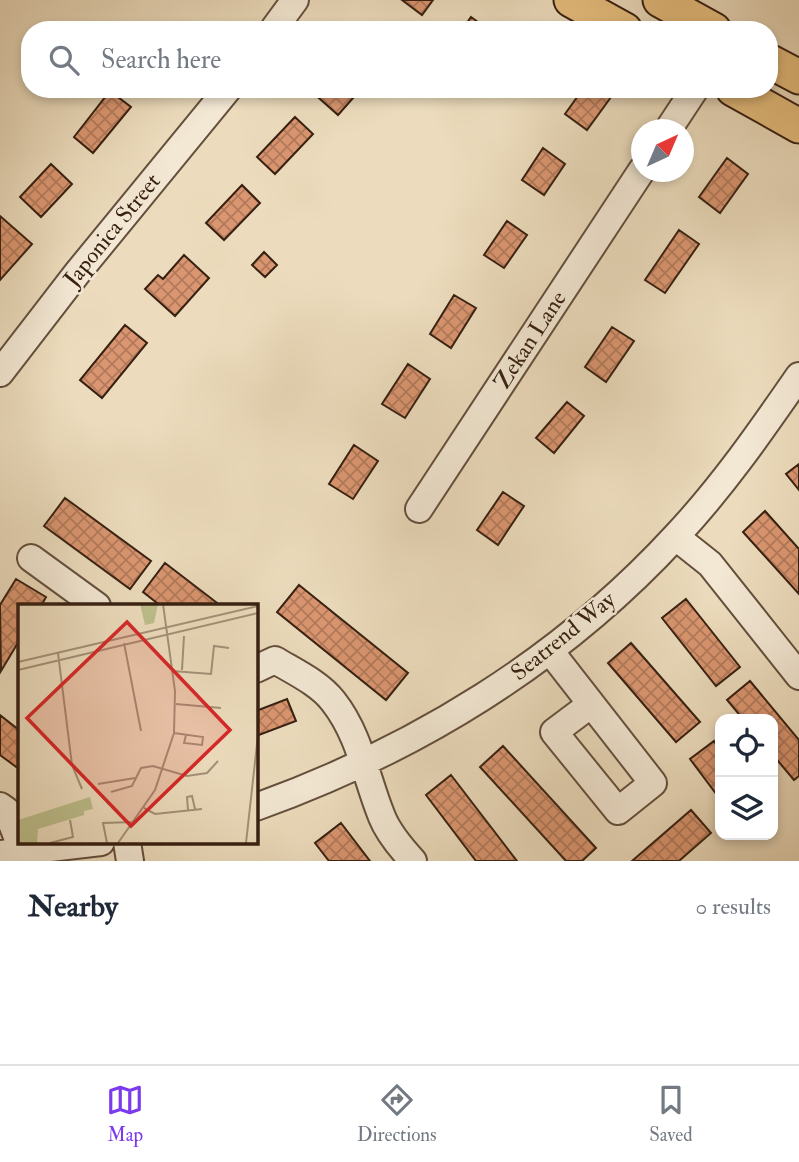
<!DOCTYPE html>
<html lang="en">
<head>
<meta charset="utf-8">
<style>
	:root { --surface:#fff; --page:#f6f6f7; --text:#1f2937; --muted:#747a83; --line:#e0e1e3; --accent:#7c3aed }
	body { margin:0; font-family:"IM FELL Double Pica",serif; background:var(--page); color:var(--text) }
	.controls { position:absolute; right:21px; bottom:21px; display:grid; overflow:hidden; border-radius:14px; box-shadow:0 4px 10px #0003 }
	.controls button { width:63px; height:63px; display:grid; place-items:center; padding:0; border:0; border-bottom:2px solid var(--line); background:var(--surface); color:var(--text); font:35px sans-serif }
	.compass { position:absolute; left:631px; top:119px; width:63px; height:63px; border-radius:50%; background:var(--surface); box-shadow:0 4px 10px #0003; rotate:44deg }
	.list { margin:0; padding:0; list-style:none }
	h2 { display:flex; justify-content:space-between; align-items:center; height:91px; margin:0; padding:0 28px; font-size:30px }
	h2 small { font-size:23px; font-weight:400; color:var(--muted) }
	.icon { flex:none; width:38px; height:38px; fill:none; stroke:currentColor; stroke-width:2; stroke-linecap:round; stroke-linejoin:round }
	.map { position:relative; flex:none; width:799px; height:861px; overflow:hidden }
	.search { position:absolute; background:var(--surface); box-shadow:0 4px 10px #0003; left:21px; right:21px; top:21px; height:77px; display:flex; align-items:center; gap:18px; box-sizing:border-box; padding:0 24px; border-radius:28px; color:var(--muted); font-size:26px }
	.sheet { height:203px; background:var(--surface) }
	nav { display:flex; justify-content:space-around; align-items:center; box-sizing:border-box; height:98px; border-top:2px solid var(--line); background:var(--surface); font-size:19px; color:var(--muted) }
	nav a { display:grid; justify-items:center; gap:4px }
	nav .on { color:var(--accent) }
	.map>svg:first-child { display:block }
</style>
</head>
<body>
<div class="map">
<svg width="799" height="861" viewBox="0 0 799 861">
	<defs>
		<pattern id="building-cross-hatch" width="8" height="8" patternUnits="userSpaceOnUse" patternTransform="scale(1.75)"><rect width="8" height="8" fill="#da9670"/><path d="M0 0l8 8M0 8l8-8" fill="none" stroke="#b27a5b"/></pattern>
	</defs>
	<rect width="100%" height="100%" fill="#ecdcbd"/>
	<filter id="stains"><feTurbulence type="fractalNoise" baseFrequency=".00286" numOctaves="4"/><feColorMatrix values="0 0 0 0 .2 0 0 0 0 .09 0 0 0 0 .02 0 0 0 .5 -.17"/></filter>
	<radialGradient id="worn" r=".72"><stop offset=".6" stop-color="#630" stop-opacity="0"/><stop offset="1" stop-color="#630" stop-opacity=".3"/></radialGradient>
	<path fill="url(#building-cross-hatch)" stroke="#372012" stroke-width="2" d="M402,0H433L422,15Z
		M471,17L489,30H462Z
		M315,89H361L338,115L312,92Z
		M583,89H609L614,93L587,130L565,114Z
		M110,91L131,107L93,153L74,137Z
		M295,117L313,134L275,174L257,157Z
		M543,148L565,164L544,195L522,180Z
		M727,158L748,174L720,213L699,197Z
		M51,164L72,184L41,217L20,197Z
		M242,185L260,203L224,240L206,223Z
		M0,216L32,244L0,280Z
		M507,221L527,235L504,268L484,255Z
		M679,230L699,244L665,293L645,280Z
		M264,252L277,265L265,277L252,265Z
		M184,255L209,278L175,316L145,289L158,275L163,279Z
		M454,295L476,308L451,348L430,334Z
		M125,325L147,343L102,398L80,380Z
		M612,327L634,341L606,382L585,367Z
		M408,364L430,379L405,418L382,404Z
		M567,402L584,416L554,453L536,438Z
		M354,445L378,461L353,499L329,484Z
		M799,464V490L786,474Z
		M503,492L524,506L498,545L477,530Z
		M65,498L151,561L130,589L44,526Z
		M765,511L799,549V594L743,532Z
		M165,563L221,606H161L143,592Z
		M16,579L46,597L41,606H19V641L1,671L0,605Z
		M299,585L408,673L386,700L277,612Z
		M686,599L740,667L716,686L662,618Z
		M631,643L700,722L676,742L608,663Z
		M750,681L799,740V776L794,780L773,755V719H743L727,700Z
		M287,699L296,721L256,736V711Z
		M0,715L19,730V769L0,755Z
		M714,741L720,750V799L690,759Z
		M503,746L596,848L582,861H566L480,767Z
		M451,775L517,861H476L426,795Z
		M691,810L711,833L679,861H632Z
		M341,823L370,861H329L315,843Z"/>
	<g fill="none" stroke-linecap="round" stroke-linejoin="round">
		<defs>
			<path id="minor" d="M273,30L295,0
				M668,130L695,89
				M0,373L78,272L228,89
				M419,509L642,170
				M676,537L710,564L799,676
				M31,558L97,606
				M550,651L653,783L618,811L554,732L590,705
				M256,669L275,660C295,672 319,683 333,701C360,735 366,778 382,817C388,832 402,849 413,861
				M0,806L7,811L23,852
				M256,807C415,750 561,661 676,536C722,487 761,431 799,376
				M127,842L130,861
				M0,854L101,842"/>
			<path id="major" d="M571,0L625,30
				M660,0L714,30
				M769,61L799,77
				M733,89L799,126"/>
		</defs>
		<use href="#minor" stroke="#644f3d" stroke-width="30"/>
		<use href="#major" stroke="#372012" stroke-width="37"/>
		<use href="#minor" stroke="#f3e8d4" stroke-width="26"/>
		<use href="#major" stroke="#e6be7e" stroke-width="33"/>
	</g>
	<g text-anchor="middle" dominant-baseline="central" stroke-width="5" stroke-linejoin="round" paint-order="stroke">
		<g font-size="23" fill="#372012" stroke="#f3e8d4">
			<text transform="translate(112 230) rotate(-51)">Japonica Street</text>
			<text transform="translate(530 340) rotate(-57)">Zekan Lane</text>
			<text transform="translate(563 636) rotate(-39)">Seatrend Way</text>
		</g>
	</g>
	<g transform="translate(18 604)">
		<rect width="240" height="240" fill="#ecdcbd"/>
		<path d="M122,0H140L136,19L127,21Z" fill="#bdbf8d"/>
		<path d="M72,193L75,205L66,207V211L20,225L19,239H0V216Z" fill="#bdbf8d"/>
		<path fill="none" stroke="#a49179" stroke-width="2" d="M106,39L123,127M40,49L54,161L64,185M0,58L240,2M0,66L240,9M164,66L166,32M154,67L193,70L196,42L211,44M158,100L203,104M156,129L185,133L184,141L166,139L168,131M80,180L117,174M93,188L114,182L123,164L135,162L169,172L189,169L200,157M126,204L137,210L184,205M170,206L169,193L174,192L177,205M32,239L55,233L52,216M89,239L85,219L115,218M100,239L137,186L156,129L157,87L145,0M228,239L240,131"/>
		<path fill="#d62828" fill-opacity="0.15" stroke="#d62828" stroke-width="3.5" d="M109,18L212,126L113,222L9,114Z"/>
		<rect width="240" height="240" fill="none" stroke="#372012" stroke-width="3.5"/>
	</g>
	<rect width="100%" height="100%" filter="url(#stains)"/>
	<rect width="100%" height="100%" fill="url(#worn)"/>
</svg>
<div class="controls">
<button><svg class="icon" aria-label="locate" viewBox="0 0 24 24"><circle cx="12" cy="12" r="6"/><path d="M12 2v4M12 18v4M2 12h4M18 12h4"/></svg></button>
<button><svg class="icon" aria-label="layers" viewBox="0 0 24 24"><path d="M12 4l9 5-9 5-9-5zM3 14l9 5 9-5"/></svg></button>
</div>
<svg class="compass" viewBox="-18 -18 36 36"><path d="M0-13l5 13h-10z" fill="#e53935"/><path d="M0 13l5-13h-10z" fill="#747a83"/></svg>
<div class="search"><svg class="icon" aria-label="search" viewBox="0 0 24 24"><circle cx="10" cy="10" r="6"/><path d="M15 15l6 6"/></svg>Search here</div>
</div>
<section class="sheet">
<h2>Nearby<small>0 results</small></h2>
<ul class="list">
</ul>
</section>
<nav>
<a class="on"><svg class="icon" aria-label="map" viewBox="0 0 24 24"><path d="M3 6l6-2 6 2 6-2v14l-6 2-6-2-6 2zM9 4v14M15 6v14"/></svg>Map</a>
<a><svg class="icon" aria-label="directions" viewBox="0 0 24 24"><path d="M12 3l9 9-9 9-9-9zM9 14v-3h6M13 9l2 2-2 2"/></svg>Directions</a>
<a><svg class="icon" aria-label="saved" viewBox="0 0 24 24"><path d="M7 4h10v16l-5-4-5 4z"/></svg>Saved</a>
</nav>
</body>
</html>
